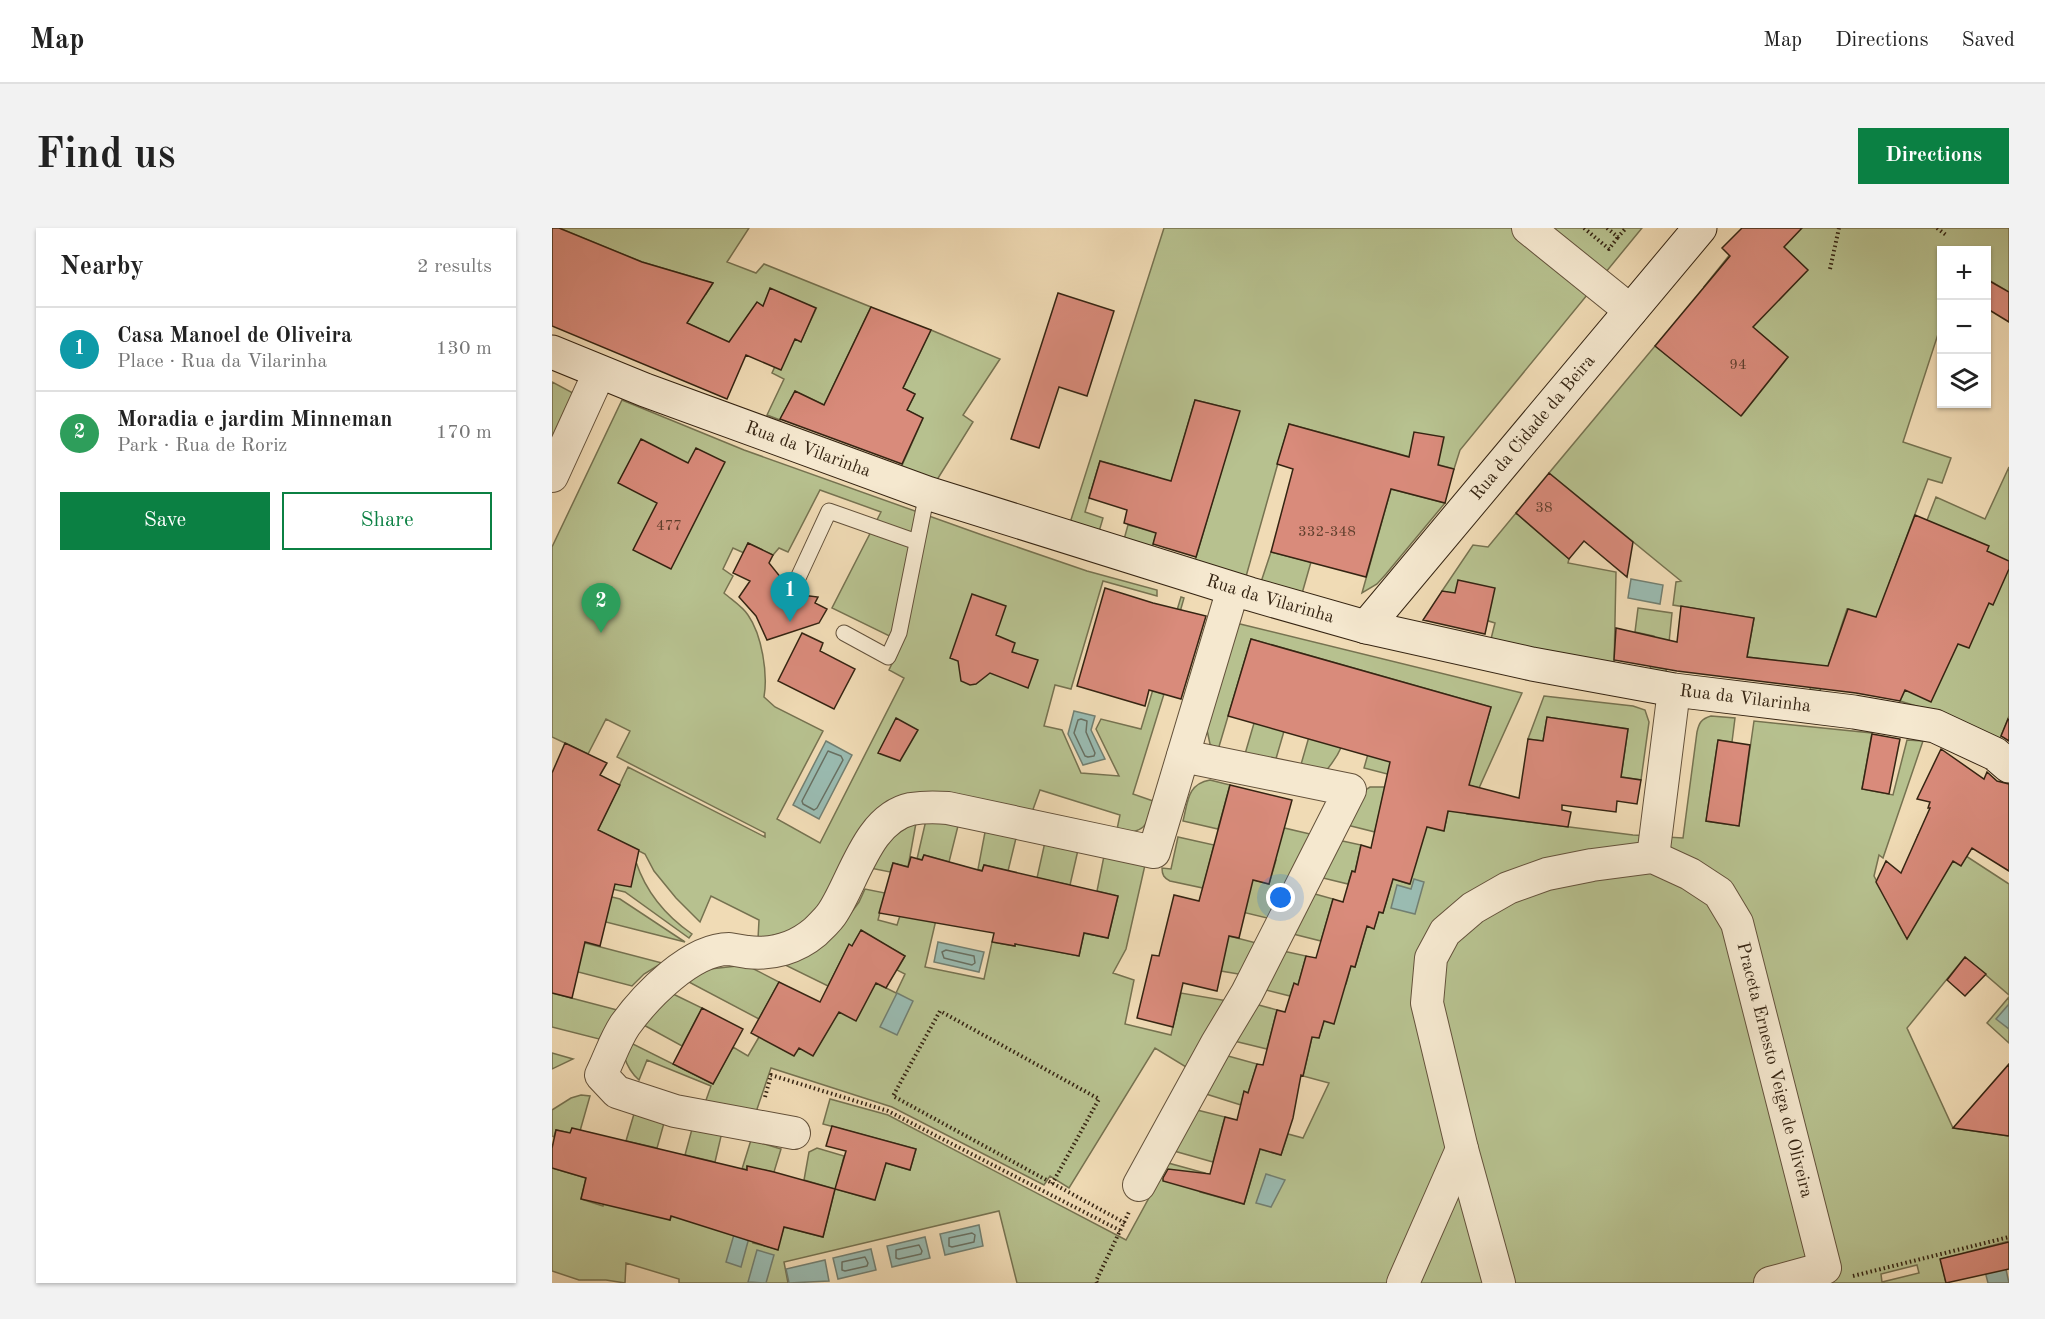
<!DOCTYPE html>
<html lang="en">
<head>
<meta charset="utf-8">
<style>
	:root { --surface:#fff; --page:#f2f2f2; --text:#222; --muted:#767676; --line:#e0e0e0; --accent:#0b8043 }
	body { margin:0; font-family:"Old Standard TT",serif; background:var(--page); color:var(--text) }
	.controls { position:absolute; right:18px; top:18px; display:grid; overflow:hidden; border-radius:0px; box-shadow:0 2px 4px #0004 }
	.controls button { width:54px; height:54px; display:grid; place-items:center; padding:0; border:0; border-bottom:2px solid var(--line); background:var(--surface); color:var(--text); font:30px sans-serif }
	.you { position:absolute; left:729px; top:670px; width:21px; height:21px; margin:-15px; border:4px solid #fff; border-radius:50%; background:#1a73e8; box-shadow:0 0 0 9px #1a73e833 }
	.badge { display:grid; place-items:center; width:39px; height:39px; border-radius:50%; background:var(--accent); color:#fff; font-size:20px; font-weight:700 }
	.pin { position:absolute; translate:-50% -50px; filter:drop-shadow(0 2px 3px #0008) }
	.pin::after { content:''; position:absolute; top:32px; width:21px; height:18px; background:inherit; clip-path:polygon(0 0,100% 0,50% 100%) }
	.list { margin:0; padding:0; list-style:none }
	h2 { display:flex; justify-content:space-between; align-items:center; height:78px; margin:0; padding:0 24px; font-size:26px }
	h2 small { font-size:20px; font-weight:400; color:var(--muted) }
	.list li { display:grid; grid-template-columns:39px 1fr auto; gap:18px; align-items:center; box-sizing:border-box; height:84px; padding:0 24px; border-top:2px solid var(--line) }
	.list b { display:block; font-size:22px; white-space:nowrap }
	.list p { margin:0; font-size:20px; white-space:nowrap; color:var(--muted) }
	.list em { font-size:20px; font-style:normal; color:var(--muted) }
	.actions { display:flex; gap:12px; padding:18px 24px }
	.actions a { flex:1; padding:14px 0; border:2px solid var(--accent); border-radius:0px; text-align:center; font-size:21px; color:var(--accent) }
	.actions .main { background:var(--accent); color:#fff }
	.icon { flex:none; width:33px; height:33px; fill:none; stroke:currentColor; stroke-width:2; stroke-linecap:round; stroke-linejoin:round }
	.map { position:relative; flex:none; width:1457px; height:1055px; overflow:hidden; border-radius:0px }
	header { display:flex; align-items:center; gap:36px; box-sizing:border-box; height:84px; padding:0 30px; background:var(--surface); border-bottom:2px solid var(--line) }
	header strong { font-size:28px }
	nav { display:flex; gap:33px; margin-inline-start:auto; font-size:21px }
	.intro { display:flex; align-items:center; justify-content:space-between; box-sizing:border-box; height:144px; padding:0 36px }
	h1 { margin:0; font-size:42px }
	.button { padding:15px 27px; border-radius:0px; background:var(--accent); color:#fff; font-size:21px; font-weight:700 }
	main { display:flex; gap:36px; padding:0 36px }
	aside { flex:1; background:var(--surface); border-radius:0px; box-shadow:0 2px 4px #0004 }
	.map>svg:first-child { display:block }
</style>
</head>
<body>
<header>
<strong>Map</strong>
<nav><a>Map</a><a>Directions</a><a>Saved</a></nav>
</header>
<div class="intro"><h1>Find us</h1><a class="button">Directions</a></div>
<main>
<aside>
<h2>Nearby<small>2 results</small></h2>
<ul class="list">
<li><span class="badge" style="background:#0f9aa8">1</span><div><b>Casa Manoel de Oliveira</b><p>Place · Rua da Vilarinha</p></div><em>130 m</em></li>
<li><span class="badge" style="background:#2e9e5b">2</span><div><b>Moradia e jardim Minneman</b><p>Park · Rua de Roriz</p></div><em>170 m</em></li>
</ul>
<div class="actions"><a class="main">Save</a><a>Share</a></div>
</aside>
<div class="map">
<svg width="1457" height="1055" viewBox="0 0 1457 1055">
	<rect width="100%" height="100%" fill="#f0dbb5"/>
	<filter id="stains"><feTurbulence type="fractalNoise" baseFrequency=".00333" numOctaves="4"/><feColorMatrix values="0 0 0 0 .2 0 0 0 0 .09 0 0 0 0 .02 0 0 0 .5 -.17"/></filter>
	<radialGradient id="worn" r=".72"><stop offset=".6" stop-color="#630" stop-opacity="0"/><stop offset="1" stop-color="#630" stop-opacity=".3"/></radialGradient>
	<path fill="#b7c18f" stroke="#767250" stroke-width="1.5" fill-rule="evenodd" d="M7,0H197L175,34L204,45L212,36L319,79L272,177L243,163L228,192L215,187L232,151L220,145L232,119L243,111L249,113L264,81L175,119L170,111L135,95L85,46L154,66L161,55L90,34Z
		M612,0H1090L908,222L902,241L737,196L693,352L642,336L687,183L643,172L599,324L571,315L576,297L593,301L608,250L548,233L533,284L551,290L546,307L517,298Z
		M1199,0H1457V64L1435,51L1434,22H1390L1389,97L1351,214L1399,230L1390,255L1376,251L1337,356L1333,401L1308,384L1295,381L1268,463L1258,462L1261,437L1195,429L1202,390L1121,377L1124,354L1129,353L997,245L1103,118L1190,187L1236,129L1152,59Z
		M379,102L448,131L411,187L421,194L383,255L348,242L371,190L355,182L363,166L351,160Z
		M0,154L21,165L0,221Z
		M70,172L192,222L433,308L535,343L605,362V368L551,353L519,461L503,457L492,498L510,502L529,545L567,548L544,501L549,491L589,501L629,369L632,370L605,464L612,466L581,566L604,574C595,599 592,605 564,606L568,587L488,562L479,587L370,564L273,677L248,701L206,711L207,692L159,668L148,694L124,670L102,643L93,626L46,602L76,539L213,609V605L65,529L78,503L54,491L36,526L0,509V319ZM268,262L329,284L280,380L350,414L337,442L352,450L268,615L225,591L271,503L223,479L212,469C216,446 210,407 196,387C191,379 180,372 172,365L181,348L171,341L181,320L192,325L196,315L221,327L227,320L236,324Z
		M1457,239V488L1446,516L1393,487L1348,473L1423,312L1408,306L1362,326L1384,269L1433,291Z
		M839,261L893,275L834,346L825,356L810,365Z
		M964,285L1017,331L1016,335L1064,344L1062,440L938,415L943,395C921,390 916,367 890,363L921,317L936,319Z
		M719,324L759,334L749,369L708,357Z
		M1086,380L1120,385L1114,444L1098,443L1102,408L1083,404Z
		M684,395L970,465L927,560L872,545L927,520L939,479L699,411L666,522L658,516L655,502Z
		M712,461L742,469L723,534L693,526Z
		M992,468L1081,478L1093,482L1097,494L1089,552L1069,549L1076,501L995,489L991,513L976,511Z
		M767,474L801,483C794,509 790,525 772,545L748,540Z
		M1159,488L1183,490L1180,514L1166,512L1154,593L1187,598L1202,493L1320,505L1310,561L1341,567L1355,512L1371,513L1331,630L1327,627L1322,648L1336,675L1352,649L1366,607L1414,628L1457,656V767L1413,729L1355,800L1401,900L1457,908V1013L1389,1031L1394,1055H465L447,983L232,1034L236,1055H127V1051L74,1035L73,1055L54,1052H27L0,1043V940L34,950L29,971L51,978L58,955L118,992L124,972L208,993L201,1015L225,1021L232,999L271,1009L283,961L252,952L257,924L265,920L292,928L284,961L322,972L334,935L358,942L364,921L271,896L278,871L336,887L574,1012L616,935L653,945L648,964L692,976L708,921L729,927L736,906L751,910L777,855L751,848L760,809L767,810L772,793L777,794L788,755L794,756L799,738L803,739L815,698L822,700L827,684L831,685L841,651L857,656L867,597L892,602L898,575L915,586L1081,607L1131,610L1145,504C1147,495 1149,491 1159,488ZM1362,657L1355,710L1346,695ZM1365,1037L1367,1045L1330,1054L1329,1046Z
		M826,491L843,548L812,540Z
		M658,552L678,557L666,601L631,593C636,574 635,556 658,552Z
		M818,559H833L823,604L791,596L807,566Z
		M374,592L407,594L397,634L372,627L370,632L365,631Z
		M364,595L356,639L341,635L338,644L318,640C329,619 342,605 364,595Z
		M711,595L758,606L719,691L686,683L695,650L717,656L724,632L703,626Z
		M434,599L465,606L456,643L432,637L430,643L426,641Z
		M626,609L662,617L651,660L618,653C612,650 610,647 610,640L619,641Z
		M786,612L809,617L803,644L800,643L796,656L771,650Z
		M493,614L526,622L518,657L485,650Z
		M552,628L593,637L574,721L561,745L582,752L573,796L619,807L629,765L676,773L634,839L603,820L517,960L498,948L492,957L340,879L219,840L203,887L152,878L159,858L95,832L87,852C79,845 75,838 72,828L77,814L161,856L181,819L196,828L207,809L261,795L287,784L324,755L344,765L353,746L345,742L353,728L309,703L300,718L297,717L276,758L227,734L293,693L307,674L313,661L333,665L326,692L345,697L353,672L387,679L373,739L432,751L440,714L463,718L468,693L503,723L527,728L532,705L556,710L566,668L545,663Z
		M84,634C94,664 114,688 140,706L137,710L73,664L51,659Z
		M48,666L68,671L133,714L42,691Z
		M763,666L781,671L769,713L741,706Z
		M654,702L708,716L692,747L669,743Z
		M14,710L110,735L92,746L80,758L7,739Z
		M731,723L754,728L746,757L742,756L738,768L710,761Z
		M194,737L227,754L207,791L135,753L158,741Z
		M0,765L65,782L47,811L0,799Z
		M119,765L150,780L130,818L88,795Z
		M1457,769V815L1435,795Z
		M703,776L725,782L715,821L682,813Z
		M0,825L21,831L0,841Z
		M676,828L705,836L696,865L692,864L689,877L654,866Z
		M29,867L38,868L28,903L18,905L4,902L2,909L0,908V882L19,870Z
		M645,882L673,889L661,934L622,923Z
		M82,886L112,895L105,920L74,913Z
		M140,901L170,904L163,934L133,927Z
		M199,912L229,921L222,944L195,939V942L190,941Z"/>
	<path fill="#9abbb1" stroke="#727f71" stroke-width="1.5" d="M1079,351L1111,357L1108,376L1076,370Z
		M522,483L543,488L539,502L553,531L531,537L516,506Z
		M274,513L300,527L267,591L241,577Z
		M862,651L872,654L863,686L839,680L845,657L859,661Z
		M386,714L432,724L427,744L382,734Z
		M345,765L361,773L345,807L328,799Z
		M1457,776V801L1444,791Z
		M714,946L733,952L719,979L704,975Z
		M427,997L431,1018L393,1027L388,1006Z
		M183,1003L198,1006L189,1039L174,1034Z
		M373,1009L378,1030L340,1039L335,1018Z
		M1449,1019L1457,1055H1436L1428,1024Z
		M319,1021L324,1042L286,1051L281,1030Z
		M205,1022L222,1027L214,1055L196,1054Z
		M273,1032L277,1053L237,1055L234,1041Z"/>
	<g fill="none" stroke-linecap="round" stroke-linejoin="round">
		<path stroke="#687062" stroke-width="1.5" d="M529,491L535,493L534,504L543,525L542,528L536,529L533,528L522,505L526,492Z
			M276,523L289,528L291,532L265,580L262,582L251,576L250,573Z
			M394,722L422,728L423,735L420,737L392,730L390,724Z
			M420,1005L423,1007L422,1014L400,1019L397,1018V1010Z
			M367,1017L370,1023L369,1026L347,1031L344,1030V1022Z
			M313,1029L316,1035L315,1038L293,1043L290,1042V1034Z"/>
	</g>
	<path fill="#d98b7b" stroke="#352412" stroke-width="1.5" d="M0,0H7L90,34L161,55L135,95L177,114L205,74L211,78L218,60L264,80L249,114L243,111L229,142L194,127L175,171L0,98Z
		M1190,0H1250L1232,19L1256,42L1201,99L1236,129L1189,188L1103,118L1178,28L1170,20Z
		M1434,51L1457,64V94L1434,80Z
		M506,65L562,83L535,168L507,159L487,220L459,211Z
		M319,79L379,102L351,160L363,166L355,182L371,190L350,236L228,191L243,163L272,177Z
		M643,172L688,183L644,329L601,316L604,305L572,295L575,282L537,270L548,233L619,253Z
		M737,196L857,229L862,204L892,209L886,237L902,241L893,275L839,261L814,349L719,324L741,241L725,236Z
		M89,211L136,235L144,220L173,234L119,341L81,322L105,275L66,255Z
		M997,245L1081,314L1075,349L1032,313L1017,331L964,285Z
		M1363,287L1437,318L1435,323L1457,333V341L1441,377L1437,375L1417,420L1406,416L1379,474L1353,462L1348,473L1304,465L1125,443L1062,432L1064,400L1125,414L1129,378L1202,390L1195,429L1276,438L1296,381L1324,389Z
		M196,315L221,327L217,335L242,366L266,369L263,375L275,381L267,395L215,412L204,388L187,369L198,353L181,345Z
		M906,352L943,360L933,406L871,392L890,363L903,365Z
		M553,360L601,375L654,388L629,471L597,462L593,478L525,458Z
		M420,366L454,378L444,407L463,415L460,424L486,432L476,460L438,445L424,456L418,457L409,453L406,433L398,430Z
		M250,405L271,415L268,423L303,441L282,481L226,453Z
		M699,411L939,479L917,557L967,570L976,511L991,513L995,489L1076,501L1069,549L1089,552L1085,576L1065,573L1064,584L1010,577V582L1019,584L1016,599L896,583L892,603L875,599L858,656L841,651L831,685L827,684L822,701L815,698L803,739L799,738L782,796L772,793L767,810L760,809L751,848L749,847L741,890L729,927L708,921L692,976L611,953V950L616,941L658,946L673,889L685,892L692,863L696,865L705,836L711,837L725,782L733,784L742,755L746,757L754,728L764,730L781,671L791,674L800,643L803,644L809,617L819,620L838,534L676,488Z
		M344,490L366,502L348,533L326,525Z
		M1456,491L1457,492V513L1449,508Z
		M1320,506L1348,511L1337,566L1310,561Z
		M1166,512L1198,517L1187,598L1154,593Z
		M13,515L55,535L48,547L68,557L46,602L87,622L79,659L63,656L48,718L33,714L20,770L0,765V545Z
		M1389,521L1432,551L1435,544L1445,553L1457,556V643L1420,620L1409,638L1401,633L1355,711L1324,654L1334,633L1349,645L1378,580H1376L1378,574L1365,571Z
		M678,557L740,572L717,656L701,652L687,710L677,708L665,763L631,755L621,799L585,790L600,727L607,728L622,667L647,673Z
		M372,627L430,643L432,637L566,668L556,710L532,705L527,728L463,716V718L440,714L442,705L327,685L341,635L356,639L359,629L370,632Z
		M309,702L353,728L334,760L324,755L304,793L287,784L261,828L247,820L242,828L199,805L227,754L268,774L297,716L300,718Z
		M1413,729L1434,746L1413,768L1395,752Z
		M150,780L191,801L161,856L121,836Z
		M1457,836V908L1401,900Z
		M280,898L364,921L358,942L334,935L323,972L283,961L294,923L274,918Z
		M20,900L195,942V938L222,944L283,961L271,1009L232,999L226,1022L119,988L118,992L29,971L34,950L0,940V920L4,902L18,905Z
		M1457,1014V1041L1394,1055L1388,1031Z"/>
	<g fill="none" stroke-linecap="round" stroke-linejoin="round">
		<defs>
			<path id="lane" d="M246,350L277,283L365,314
				M292,405L336,429L347,405L375,265"/>
			<g id="street">
				<path d="M976,0L1079,83"/>
				<path d="M0,248L47,145"/>
				<path d="M1101,629L1122,462"/>
				<path d="M242,905L123,883L65,864L49,847C57,831 63,812 73,797C94,768 139,721 177,721C183,722 189,723 195,724C220,727 244,720 263,704C269,698 277,691 281,684C302,652 316,590 359,581C371,579 383,579 396,580L602,624L681,361"/>
				<path d="M587,957L665,815L695,765L798,562L631,528"/>
				<path d="M851,1055L910,921"/>
				<path id="s1" d="M947,1055L910,921L875,775L879,730L893,704L921,680L956,660L995,646L1040,637L1101,629L1138,646L1167,665L1185,695L1273,1040L1218,1055"/>
			</g>
			<g id="secondary">
				<path id="s2" d="M0,124L93,162L375,265L698,366L814,399L980,436L1122,462L1302,484L1383,498L1443,526L1457,538"/>
				<path id="s3" d="M814,399L1148,0"/>
			</g>
		</defs>
		<use href="#lane" stroke="#64523b" stroke-width="17"/>
		<use href="#street" stroke="#64523b" stroke-width="34"/>
		<use href="#secondary" stroke="#352412" stroke-width="35"/>
		<path stroke="#352412" stroke-width="4" stroke-dasharray="1.5 3" stroke-linecap="butt" d="M1032,0L1057,21L1066,9
			M1055,0L1066,9L1074,0
			M1385,0L1394,7
			M1278,41L1287,0
			M213,869L219,847L336,883L569,1003
			M500,956L547,871L388,783L341,868L573,995
			M1301,1048L1457,1009
			M545,1055L544,1053L577,984"/>
		<use href="#lane" stroke="#f5e8cf" stroke-width="15"/>
		<use href="#street" stroke="#f5e8cf" stroke-width="32"/>
		<use href="#secondary" stroke="#f5e8cf" stroke-width="33"/>
	</g>
	<g text-anchor="middle" dominant-baseline="central" stroke-width="5" stroke-linejoin="round" paint-order="stroke">
		<g font-size="15" fill="#5e3e2c">
			<text x="1186" y="137">94</text>
			<text x="992" y="280">38</text>
			<text x="117" y="298">477</text>
			<text x="775" y="304">332-348</text>
		</g>
		<g font-size="18" fill="#352412" stroke="#f5e8cf">
			<text stroke="none"><textPath href="#s3" startOffset="260">Rua da Cidade da Beira</textPath></text>
			<text stroke="none"><textPath href="#s2" startOffset="274">Rua da Vilarinha</textPath></text>
			<text stroke="none"><textPath href="#s2" startOffset="760">Rua da Vilarinha</textPath></text>
			<text stroke="none"><textPath href="#s2" startOffset="1246">Rua da Vilarinha</textPath></text>
			<text stroke="none"><textPath href="#s1" startOffset="852">Praceta Ernesto Veiga de Oliveira</textPath></text>
		</g>
	</g>
	<rect width="100%" height="100%" filter="url(#stains)"/>
	<rect width="100%" height="100%" fill="url(#worn)"/>
</svg>
<div class="controls">
<button>+</button>
<button>−</button>
<button><svg class="icon" aria-label="layers" viewBox="0 0 24 24"><path d="M12 4l9 5-9 5-9-5zM3 14l9 5 9-5"/></svg></button>
</div>
<div class="you"></div>
<div class="pin badge" style="left:238px;top:394px;background:#0f9aa8">1</div>
<div class="pin badge" style="left:49px;top:405px;background:#2e9e5b">2</div>
</div>
</main>
</body>
</html>
